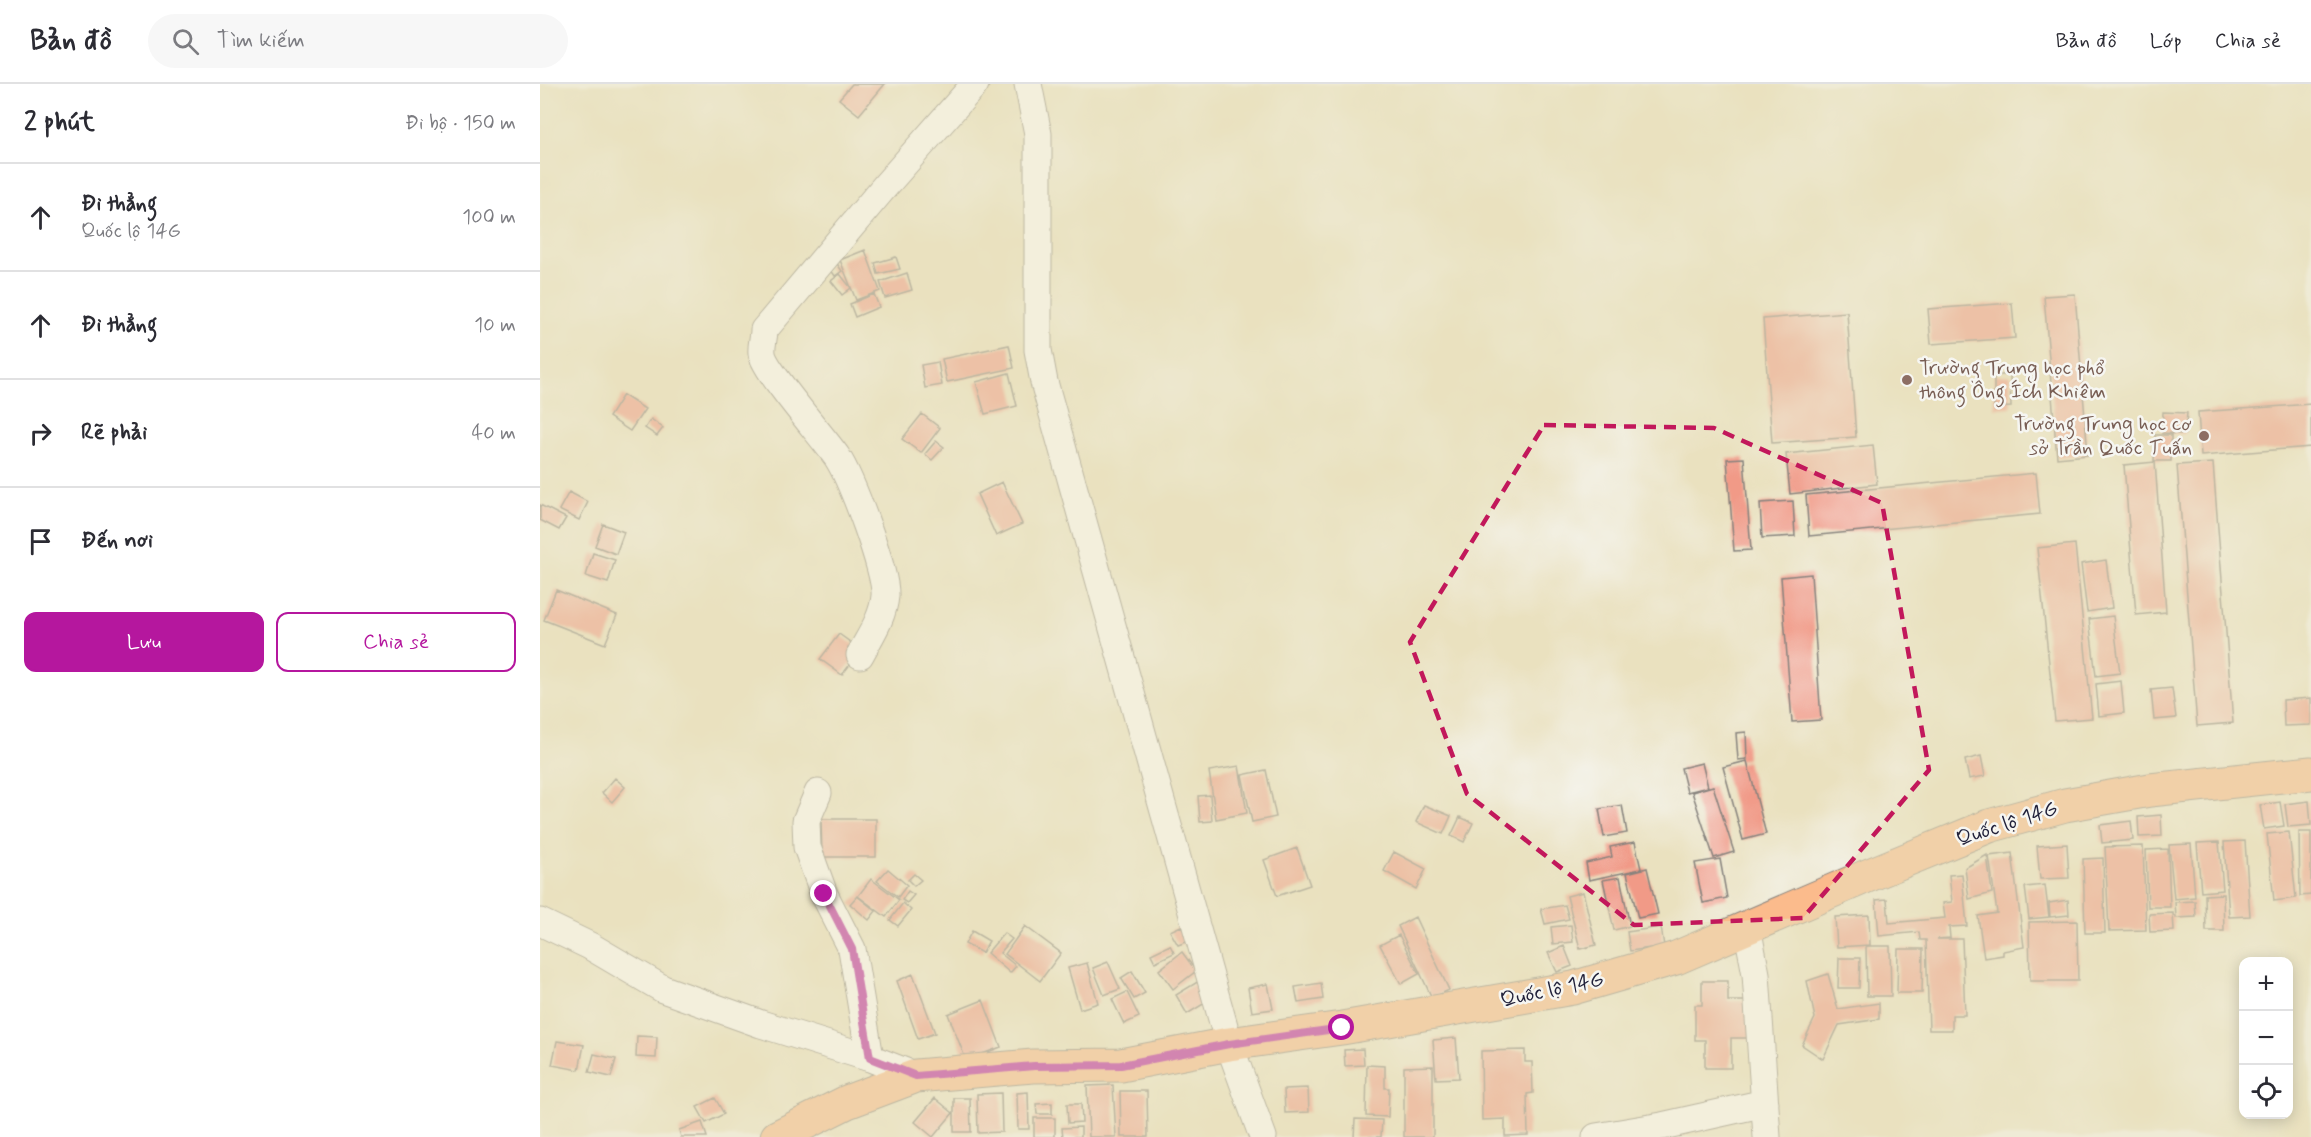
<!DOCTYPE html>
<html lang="vi">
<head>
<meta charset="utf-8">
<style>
	:root { --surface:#fff; --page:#f7f7f7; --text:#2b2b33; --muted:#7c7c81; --line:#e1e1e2; --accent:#b5179e }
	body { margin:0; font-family:Mynerve,sans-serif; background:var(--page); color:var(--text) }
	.controls { position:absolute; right:18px; bottom:18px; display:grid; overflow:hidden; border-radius:12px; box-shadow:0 3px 15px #0003 }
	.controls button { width:54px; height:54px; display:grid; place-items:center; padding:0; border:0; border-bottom:2px solid var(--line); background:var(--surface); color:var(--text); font:30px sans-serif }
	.stop { position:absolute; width:18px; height:18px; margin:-14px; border:4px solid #b5179e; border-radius:50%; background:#fff }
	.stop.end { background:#b5179e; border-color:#fff; box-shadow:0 2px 6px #0008 }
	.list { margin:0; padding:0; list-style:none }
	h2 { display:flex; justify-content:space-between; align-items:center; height:78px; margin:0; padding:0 24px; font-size:26px }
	h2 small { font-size:20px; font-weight:400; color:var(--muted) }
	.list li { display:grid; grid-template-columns:39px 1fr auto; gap:18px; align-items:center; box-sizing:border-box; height:108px; padding:0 24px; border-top:2px solid var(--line) }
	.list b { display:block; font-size:22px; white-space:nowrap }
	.list p { margin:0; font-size:20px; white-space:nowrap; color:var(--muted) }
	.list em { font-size:20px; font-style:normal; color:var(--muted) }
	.actions { display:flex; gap:12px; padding:18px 24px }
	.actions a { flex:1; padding:14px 0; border:2px solid var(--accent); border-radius:12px; text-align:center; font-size:21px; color:var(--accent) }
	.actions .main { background:var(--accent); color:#fff }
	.icon { flex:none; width:33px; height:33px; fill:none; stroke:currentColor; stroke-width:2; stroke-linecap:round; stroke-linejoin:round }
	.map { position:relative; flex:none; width:1771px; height:1053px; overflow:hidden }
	header { display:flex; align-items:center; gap:36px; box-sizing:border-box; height:84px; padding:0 30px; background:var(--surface); border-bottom:2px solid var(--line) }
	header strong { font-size:28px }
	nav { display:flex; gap:33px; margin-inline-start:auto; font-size:21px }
	.search { width:420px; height:54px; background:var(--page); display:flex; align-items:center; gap:15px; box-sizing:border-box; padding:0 21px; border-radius:33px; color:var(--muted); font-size:22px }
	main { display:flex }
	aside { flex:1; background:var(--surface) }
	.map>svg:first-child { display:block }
</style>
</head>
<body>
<header>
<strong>Bản đồ</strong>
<div class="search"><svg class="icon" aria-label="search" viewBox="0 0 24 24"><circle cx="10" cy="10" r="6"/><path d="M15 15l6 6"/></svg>Tìm kiếm</div>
<nav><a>Bản đồ</a><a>Lớp</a><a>Chia sẻ</a></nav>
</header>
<main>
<aside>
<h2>2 phút<small>Đi bộ · 150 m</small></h2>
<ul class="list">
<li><svg class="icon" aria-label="ahead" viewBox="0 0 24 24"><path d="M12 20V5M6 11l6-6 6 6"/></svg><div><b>Đi thẳng</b><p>Quốc lộ 14G</p></div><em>100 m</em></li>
<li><svg class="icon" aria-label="ahead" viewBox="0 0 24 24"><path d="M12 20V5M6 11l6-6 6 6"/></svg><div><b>Đi thẳng</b></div><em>10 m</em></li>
<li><svg class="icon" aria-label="right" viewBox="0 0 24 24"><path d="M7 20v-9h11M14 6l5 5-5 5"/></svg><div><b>Rẽ phải</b></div><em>40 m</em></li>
<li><svg class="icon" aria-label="arrive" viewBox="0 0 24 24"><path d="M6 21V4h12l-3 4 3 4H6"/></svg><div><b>Đến nơi</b></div></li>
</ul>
<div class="actions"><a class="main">Lưu</a><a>Chia sẻ</a></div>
</aside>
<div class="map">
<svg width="1771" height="1053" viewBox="0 0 1771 1053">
	<rect width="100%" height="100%" fill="#f6f6f2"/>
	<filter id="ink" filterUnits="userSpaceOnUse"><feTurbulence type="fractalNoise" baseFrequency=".0167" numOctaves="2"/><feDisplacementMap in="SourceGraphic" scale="12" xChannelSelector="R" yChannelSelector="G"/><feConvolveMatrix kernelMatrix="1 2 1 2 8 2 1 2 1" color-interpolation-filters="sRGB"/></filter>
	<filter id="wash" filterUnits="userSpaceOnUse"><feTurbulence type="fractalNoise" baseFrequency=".008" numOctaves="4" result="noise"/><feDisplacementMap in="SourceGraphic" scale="24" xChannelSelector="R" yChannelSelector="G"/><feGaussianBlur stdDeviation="1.35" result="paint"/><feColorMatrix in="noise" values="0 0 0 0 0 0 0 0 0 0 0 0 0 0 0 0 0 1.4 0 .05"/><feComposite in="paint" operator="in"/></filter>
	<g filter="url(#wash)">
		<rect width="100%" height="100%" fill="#eae1bf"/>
		<g id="blocks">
			<path fill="#f19a87" d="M312,0H345L319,31L299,15Z
				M325,166L340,207L316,216L300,176Z
				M356,173L360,185L338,190L335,179Z
				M296,178L302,187L295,192L289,183Z
				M367,189L372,206L345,214L340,198Z
				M300,190L311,204L302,211L291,197Z
				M334,210L339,223L315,233L310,220Z
				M1535,210L1548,371L1517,374L1504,212Z
				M1472,219L1475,254L1391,260L1388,225Z
				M1307,228L1316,353L1232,359L1223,235Z
				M469,261L474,284L407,298L402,275Z
				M398,278L402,301L385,304L381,281Z
				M469,289L477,322L445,330L436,298Z
				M1454,291H1470L1471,323L1454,324Z
				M83,311L105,325L90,347L69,333Z
				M1771,320V363L1661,372L1658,328Z
				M1623,328L1647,329L1645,350L1622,349Z
				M382,330L400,344L381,369L362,355Z
				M111,335L123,344L117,352L105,344Z
				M1615,351H1631V377H1614Z
				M396,357L404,363L392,376L385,370Z
				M1333,361L1337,400L1250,410L1246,370Z
				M1204,374L1211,466L1194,467L1187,375Z
				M1615,378L1626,528L1596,531L1584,381Z
				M1673,379L1693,639L1657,642L1637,381Z
				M1496,389L1500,430L1269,452L1266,411Z
				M462,398L482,440L456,452L437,410Z
				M29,408L48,418L39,436L19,426Z
				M1253,417L1255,452L1222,454L1220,419Z
				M0,421L26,434L19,446L0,436Z
				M63,440L84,448L76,470L55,462Z
				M1535,460L1552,634L1515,637L1497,464Z
				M53,469L75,476L68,499L46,492Z
				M1566,476L1572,524L1547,528L1541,480Z
				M1271,490L1281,636L1252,638L1241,493Z
				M16,506L77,531L65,560L4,536Z
				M1573,532L1580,589L1556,592L1549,535Z
				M299,550L321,566L302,591L280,575Z
				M1581,597L1584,629L1559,632L1556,600Z
				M1632,604L1636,634L1614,636L1611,606Z
				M1771,614V641L1744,642L1743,616Z
				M1206,648L1207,675L1198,676L1196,649Z
				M1441,672L1445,692L1429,695L1425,676Z
				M1207,677L1226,750L1203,756L1183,683Z
				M1162,679L1168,703L1147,708L1141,684Z
				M699,682L707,729L676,735L669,687Z
				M726,686L736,733L712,738L702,691Z
				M75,694L85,703L72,718L62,709Z
				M1173,702L1194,768L1174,774L1152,708Z
				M670,711L672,737L660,738L658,712Z
				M1769,717L1771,741L1748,743L1745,720Z
				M1740,718L1744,742L1724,745L1720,721Z
				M884,721L911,732L903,750L876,738Z
				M1082,721L1087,749L1064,753L1059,725Z
				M1621,731L1622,752L1599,753L1598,733Z
				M920,733L933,739L924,758L911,752Z
				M281,735H336V773H282Z
				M1591,737L1593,756L1562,759L1560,741Z
				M1749,748L1756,814L1734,817L1727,750Z
				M1759,748H1771V811L1760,812Z
				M1705,757L1710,832L1689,833L1684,758Z
				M1095,758L1101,785L1049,796L1046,779L1072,773L1070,763Z
				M1679,758L1683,806L1661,808L1657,759Z
				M1527,760L1529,794L1500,795L1497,762Z
				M1651,760L1655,813L1634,815L1629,761Z
				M1603,762L1606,846L1569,847L1565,763Z
				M757,764L770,801L737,812L724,776Z
				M1628,765L1630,823H1608L1606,766Z
				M854,768L886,785L876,805L844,787Z
				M1472,769L1484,863L1463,867V871L1444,874L1438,832L1457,829L1449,772Z
				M1447,771L1452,809L1429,815L1425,784Z
				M1563,774L1565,849H1545L1543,775Z
				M1180,775L1187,814L1163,819L1155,779Z
				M1107,784L1118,830L1098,834L1087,789Z
				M348,785L367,801L358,813L337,797Z
				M374,790L381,796L374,802L368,796Z
				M1422,790L1427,842L1409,843L1410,854L1397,855H1422L1425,931H1412V946H1389L1386,856H1380L1379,848L1339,852L1336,816L1347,815L1349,839L1405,834L1403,819L1412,818L1409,791Z
				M1080,793L1090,842L1074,846L1063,796Z
				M331,795L359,816L346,833L318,812Z
				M1505,801L1509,833L1489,835L1485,803Z
				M368,807L374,811L367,819L362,816Z
				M1043,808L1056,861L1040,865L1027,812Z
				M1683,810L1684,847H1666L1665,811Z
				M317,812L336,827L329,836L310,820Z
				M1528,816L1529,831L1510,833L1509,819Z
				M1655,817L1656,833L1636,834L1635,818Z
				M363,819L371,826L358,842L350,836Z
				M1025,821L1029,835L1005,840L1001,825Z
				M1633,829L1634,847L1610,848L1609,830Z
				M1329,831L1330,861L1297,863L1295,833Z
				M875,833L909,906L892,914L858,842Z
				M1537,837L1538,897H1490L1489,838Z
				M1031,841L1033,858L1013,860L1011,843Z
				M485,842L521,869L500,897L465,870Z
				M641,842L649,857L638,861L630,847Z
				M1121,843L1124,862L1090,867L1087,848Z
				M432,847L449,857L442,869L425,860Z
				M464,849L472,855L460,869L476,882L470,889L447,869Z
				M859,851L879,890L861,900L840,861Z
				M630,861L634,869L615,878L611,870Z
				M1024,862L1032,882L1017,888L1008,869Z
				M1326,862H1350L1351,912H1327Z
				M1358,865H1383L1382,909H1357Z
				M642,868L656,887L633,905L619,886Z
				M1299,874H1320L1319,904H1298Z
				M568,878L580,905L564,911L553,884Z
				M547,879L558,919L540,925L528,884Z
				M592,887L605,909L594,915L581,894Z
				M373,890L395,949L378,955L357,897Z
				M1288,890L1298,925L1339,919V935L1299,941L1283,975L1262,961L1275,934L1267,897Z
				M659,897L670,916L647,930L636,911Z
				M1162,897H1188V917H1216V954H1191V984H1165V956H1155V921H1162Z
				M781,899L783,915L758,919L755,903Z
				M728,900L733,925L712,928L708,904Z
				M587,908L599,933L584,940L572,915Z
				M443,916L461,963L426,976L408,930Z
				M97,952L117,953L116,974L96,973Z
				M916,954L919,994L896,995L893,956Z
				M17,957L44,961L39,986L12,981Z
				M823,965L824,981L805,982L804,966Z
				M985,966V978H992L993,1009L987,1010L988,1051L965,1052V1035L942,1036L941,967Z
				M54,970L76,975L71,993L49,988Z
				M827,981L845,982V1004H849L848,1033L826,1032Z
				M893,982V1053H864V983Z
				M573,1001L576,1053H549L547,1002Z
				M768,1004L769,1028L745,1029L744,1005Z
				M580,1007H607L608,1053H581Z
				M488,1008L489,1045H478L477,1009Z
				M461,1009L462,1048L438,1049L437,1010Z
				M175,1014L184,1030L166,1039L157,1023Z
				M395,1014L413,1029L393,1053L375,1038Z
				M414,1014H430L431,1048H414Z
				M512,1019V1030H497L496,1020Z
				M527,1020H541L542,1038L528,1039Z
				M494,1034H515V1053H494Z
				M815,1035L842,1036L841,1053H814Z
				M162,1038L167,1053H141L139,1046Z
				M541,1043V1053H523L522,1044Z"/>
		</g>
	</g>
	<g filter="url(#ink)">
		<use href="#blocks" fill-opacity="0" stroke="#86827d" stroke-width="1.5"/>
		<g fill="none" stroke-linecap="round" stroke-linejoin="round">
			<defs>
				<path id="street" d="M488,0L498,50V266L504,298L689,960L723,1053
					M320,571C330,552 343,534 345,512C347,489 311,394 297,373C284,354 224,286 222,269C221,262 224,253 224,246L346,101L435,0
					M278,709L266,737L267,763L284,810L312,865L330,974
					M0,838L50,862L123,905L221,940L330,974L376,992
					M1207,843L1216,890L1227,1053
					M1056,1053L1122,1042L1225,1019"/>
				<path id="primary" d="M237,1053L307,1018L376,992L493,982L581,981L689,960L802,944L1033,904L1136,874L1327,792L1449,742L1525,721L1610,706L1771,689"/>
			</defs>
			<use href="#street" stroke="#86827d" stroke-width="29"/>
			<use href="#primary" stroke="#86827d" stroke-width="35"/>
			<use href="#street" stroke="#fff" stroke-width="27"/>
			<use href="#primary" stroke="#fbbb8c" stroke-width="33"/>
		</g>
	</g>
	<g fill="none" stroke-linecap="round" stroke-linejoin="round" filter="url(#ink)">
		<path stroke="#b5179e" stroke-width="8" d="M284,810L312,865L330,974L376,992L494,982L581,981L689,960L802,944"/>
	</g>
	<path d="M0 0H1771V1053H0ZM1004,341L1174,344L1342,419L1389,686L1263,834L1094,841L927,710L870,558Z" fill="#eae1bf" fill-opacity=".55" fill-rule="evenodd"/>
	<path fill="none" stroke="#c2185b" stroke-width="4.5" stroke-dasharray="12 8" stroke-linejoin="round" d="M1004,341L1174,344L1342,419L1389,686L1263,834L1094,841L927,710L870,558Z"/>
	<g fill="#8d6e63" stroke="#f6f6f2" stroke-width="2">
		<circle cx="1367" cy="296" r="6"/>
		<circle cx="1664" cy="352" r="6"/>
	</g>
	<g text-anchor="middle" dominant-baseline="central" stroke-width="5" stroke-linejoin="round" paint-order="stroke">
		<g font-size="21" fill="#785e54" stroke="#f6f6f2" text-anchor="start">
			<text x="1379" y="284">Trường Trung học phổ<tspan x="1379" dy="24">thông Ông Ích Khiêm</tspan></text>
			<text x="1652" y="340" text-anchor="end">Trường Trung học cơ<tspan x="1652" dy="24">sở Trần Quốc Tuấn</tspan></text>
		</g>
		<g font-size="21" fill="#22223b" stroke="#f6f6f2">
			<text transform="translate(1467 740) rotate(-18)">Quốc lộ 14G</text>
			<text transform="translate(1012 906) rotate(-12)">Quốc lộ 14G</text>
		</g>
	</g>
</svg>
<div class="controls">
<button>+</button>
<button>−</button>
<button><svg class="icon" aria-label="locate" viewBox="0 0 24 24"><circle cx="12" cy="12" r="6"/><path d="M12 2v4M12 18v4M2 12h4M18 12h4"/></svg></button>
</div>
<div class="stop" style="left:802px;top:944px"></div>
<div class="stop end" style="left:284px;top:810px"></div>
</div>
</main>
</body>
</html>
